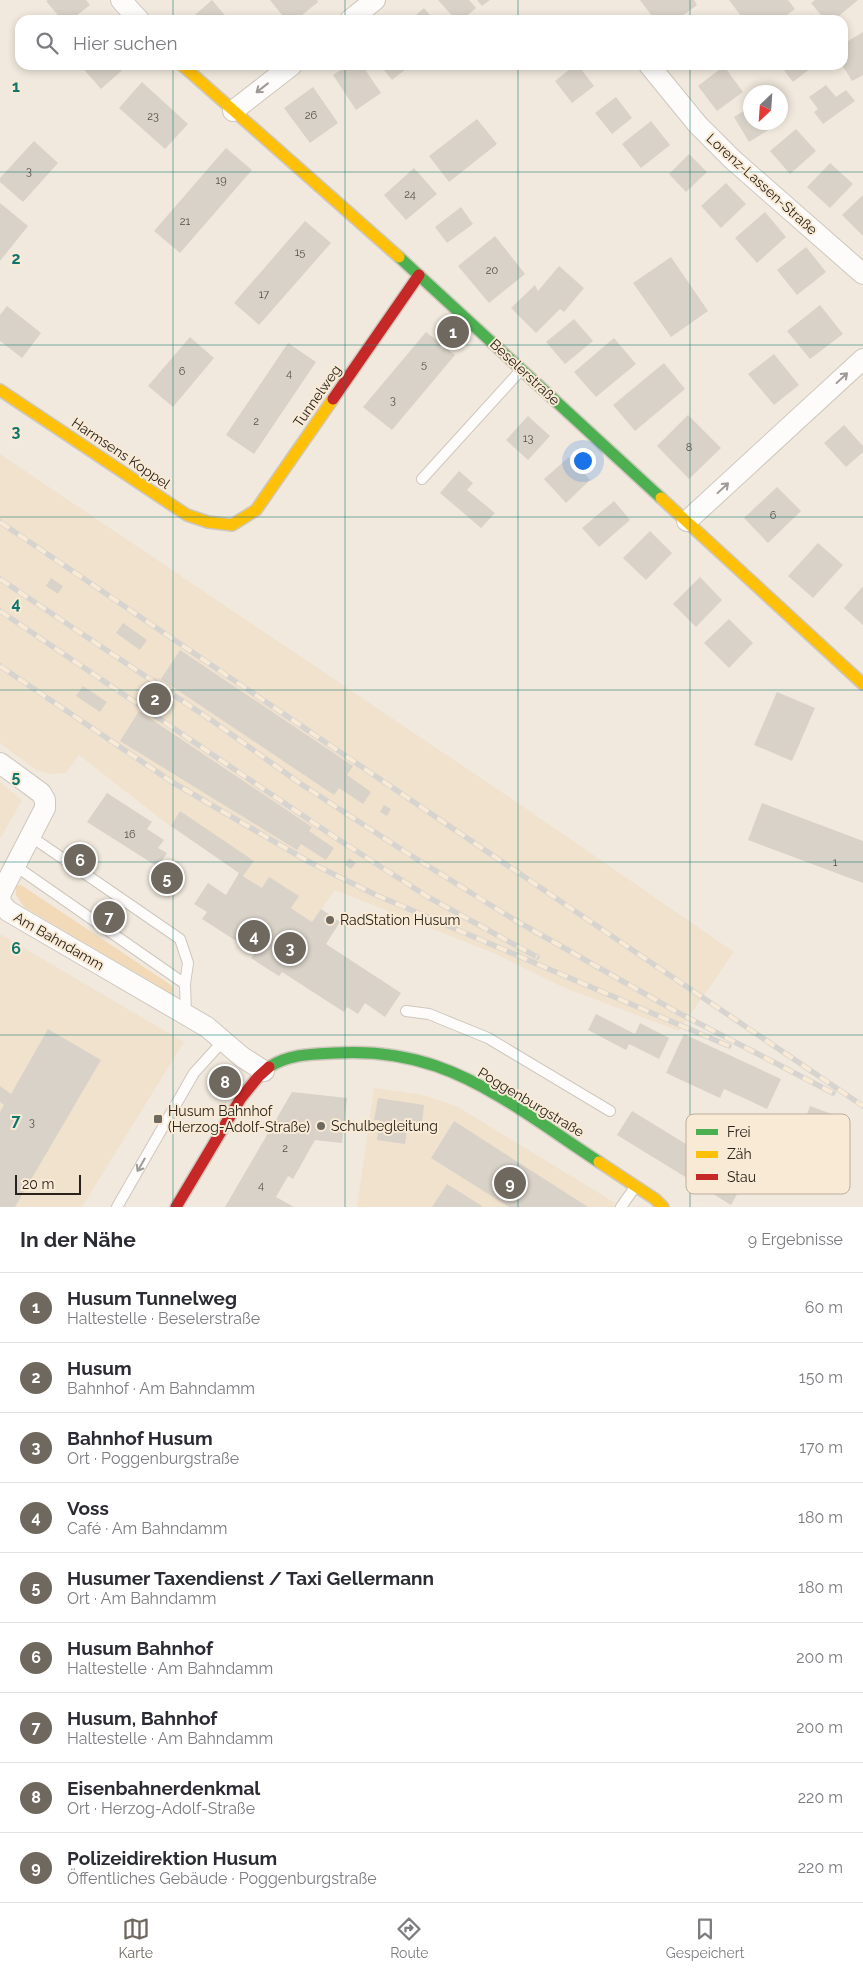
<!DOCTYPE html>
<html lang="de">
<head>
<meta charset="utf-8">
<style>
	:root { --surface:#fff; --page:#f2f2f3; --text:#2b2b33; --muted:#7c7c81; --line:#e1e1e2; --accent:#6f685f }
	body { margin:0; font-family:Raleway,sans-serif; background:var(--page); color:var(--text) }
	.compass { position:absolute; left:743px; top:85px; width:45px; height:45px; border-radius:50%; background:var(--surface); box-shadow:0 2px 8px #0003; rotate:205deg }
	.scale { position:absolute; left:15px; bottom:12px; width:66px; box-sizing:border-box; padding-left:5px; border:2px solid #29231b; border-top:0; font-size:14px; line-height:18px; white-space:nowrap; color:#29231b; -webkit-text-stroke:4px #f9ead5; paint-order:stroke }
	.you { position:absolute; left:582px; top:460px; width:18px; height:18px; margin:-12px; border:4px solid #fff; border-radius:50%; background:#1a73e8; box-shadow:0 0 0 8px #1a73e833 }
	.badge { display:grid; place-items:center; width:32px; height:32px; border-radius:50%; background:var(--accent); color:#fff; font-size:16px; font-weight:700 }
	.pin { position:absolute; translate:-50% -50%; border:2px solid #fff; box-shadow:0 1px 5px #0006 }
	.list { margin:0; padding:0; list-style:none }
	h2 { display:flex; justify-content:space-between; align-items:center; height:65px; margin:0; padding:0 20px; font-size:21px }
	h2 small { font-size:16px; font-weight:400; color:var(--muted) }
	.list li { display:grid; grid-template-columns:32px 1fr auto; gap:15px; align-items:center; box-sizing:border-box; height:70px; padding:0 20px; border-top:1px solid var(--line) }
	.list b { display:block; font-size:19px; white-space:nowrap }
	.list p { margin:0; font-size:16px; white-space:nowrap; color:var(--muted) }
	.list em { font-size:16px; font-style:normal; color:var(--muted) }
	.icon { flex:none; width:28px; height:28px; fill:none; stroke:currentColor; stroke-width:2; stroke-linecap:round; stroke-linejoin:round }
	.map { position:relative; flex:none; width:863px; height:1207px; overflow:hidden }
	.search { position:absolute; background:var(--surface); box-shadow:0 2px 8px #0003; left:15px; right:15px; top:15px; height:55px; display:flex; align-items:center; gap:12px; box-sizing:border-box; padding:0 18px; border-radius:15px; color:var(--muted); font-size:19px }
	.sheet { height:695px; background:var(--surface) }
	nav { display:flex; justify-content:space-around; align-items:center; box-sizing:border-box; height:70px; border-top:1px solid var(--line); background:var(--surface); font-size:14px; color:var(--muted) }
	nav a { display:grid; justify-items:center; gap:2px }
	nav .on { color:var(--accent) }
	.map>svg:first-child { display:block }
</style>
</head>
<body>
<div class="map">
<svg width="863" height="1207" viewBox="0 0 863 1207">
	<rect width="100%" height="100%" fill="#f1e9dd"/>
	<path fill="#f1e2ce" d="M0,454L515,801L734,952L679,1031L565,988L498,955L335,890L312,922L166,823L79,755L66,773L49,774L35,769L0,743Z
		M0,782L22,800L0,839Z
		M0,934L184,1042L82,1207H0Z
		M374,1088L424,1095L458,1107L622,1207H357Z"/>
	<path fill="#f2dab8" d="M21,885L171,985L173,989L172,994L24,907L16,895V886Z"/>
	<path fill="#d9d2c8" d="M48,0H86L90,5L71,20H62L46,1Z
		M212,0L229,20H199L195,15Z
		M270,0H317L318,2L296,20H286Z
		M438,0H469L476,8L462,20H456Z
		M477,0H490L482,6Z
		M640,0H694L697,5L677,20H655Z
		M729,0H788L795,9L780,20H744Z
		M815,0H858L834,20H825L811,3Z
		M424,8L434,20H410Z
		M863,32V75L852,81L842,65H843V44Z
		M80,65H128L101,89Z
		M348,65H362L381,93L356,110L333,75Z
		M380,65H411L392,80Z
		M575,65H578L594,86L572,103L555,81Z
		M780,65H815L793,82Z
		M724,66L743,92L717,111L698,86Z
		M142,82L188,124L165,149L119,108Z
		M826,85L836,97L846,90L855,101L823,124L814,112L818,109L809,97Z
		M313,87L338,123L310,143L284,108Z
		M616,97L632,118L612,134L595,113Z
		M750,107V122L778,124L749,142L734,117Z
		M477,119L497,144L449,182L429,156Z
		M651,121L670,145L641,168L622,144Z
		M796,129L816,151L790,174L770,151Z
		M34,141L58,163L23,202L0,182V178Z
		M226,148L252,170L180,253L154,231Z
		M689,154L707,172L686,192L669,174Z
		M830,163L853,184L830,208L807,187Z
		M414,168L437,194L406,220L384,195Z
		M726,183L746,204L721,228L701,206Z
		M863,195V236L842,215Z
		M0,203L28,226L0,261Z
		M461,207L473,224L447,243L435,227Z
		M765,212L786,237L757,263L735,238Z
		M305,221L331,243L259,325L234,303Z
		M495,236L525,274L489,303L458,266Z
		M806,247L826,272L797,295L777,270Z
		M671,257L708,311L671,337L633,283Z
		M559,266L584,288L564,312L560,309L536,333L511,308L535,285L538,291Z
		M820,305L843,334L810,359L787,331Z
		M7,306L41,333L22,358L0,341V315Z
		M574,319L593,341L565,364L546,342Z
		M426,332L455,355L392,430L363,407Z
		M190,337L214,358L173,407L148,386Z
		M614,338L636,364L596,397L574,372Z
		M288,343L316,362L254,454L226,435Z
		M774,354L799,385L774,405L748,374Z
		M664,363L685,389L635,431L613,405Z
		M688,415L721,448L689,479L657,446Z
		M528,416L550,436L528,460L506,440Z
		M844,425L863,446V452L846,467L824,443Z
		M569,457L590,480L566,503L544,479Z
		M459,471L473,483L467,490L495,513L481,528L440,493Z
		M777,487L801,511L768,543L744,518Z
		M614,501L630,520L599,547L582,528Z
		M650,531L672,553L646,580L623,558Z
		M818,543L843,565L813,598L788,576Z
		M700,577L722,600L696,627L673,604Z
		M51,578L63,586L58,594L46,586Z
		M863,586V625L844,608Z
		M729,619L753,643L729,668L704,643Z
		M123,623L147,640L140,650L116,633Z
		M180,650L353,766L347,775L371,792L363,804L339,788L334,795L161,679Z
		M83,686L107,702L100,712L76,696Z
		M777,692L815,708L792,761L754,745Z
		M139,711L312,827L309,831L334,848L326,860L301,844L297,850L120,741Z
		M107,793L152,822L147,829L164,840L158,848L167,853L158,867L87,822Z
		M762,803L863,841V883L748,840Z
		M384,805L391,809L387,816L380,812Z
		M180,811L254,861L243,876L262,888L269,877L299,896L291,908L312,922L321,909L340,922L326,944L401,993L385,1017L365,1003L358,1014L347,1007L344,1012L282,972L279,976L266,968L251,958L255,953L202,919L207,912L194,904L208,883L226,895L239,873L171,826Z
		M349,858L356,863L351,869L345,865Z
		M166,860L185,872L169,897L150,885Z
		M596,1014L635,1034L640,1023L669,1038L659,1059L629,1044L626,1050L588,1030Z
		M48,1029L101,1060L15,1207H0V1112L4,1105L0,1102V1086L11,1094Z
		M684,1034L781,1079L767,1109L724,1089L720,1098L666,1073Z
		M292,1092L347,1098L342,1143L315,1140L293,1179L288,1176L276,1197L294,1207H225Z
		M378,1098L424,1105L421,1131L407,1129L405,1144L377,1140L379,1120H374Z
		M810,1106L848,1120L834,1159L796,1145Z
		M632,1111L745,1180L731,1205L617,1135Z
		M454,1121L588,1207H509L431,1158Z
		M447,1184L482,1206L481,1207H432Z"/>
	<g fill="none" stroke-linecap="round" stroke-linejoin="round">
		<defs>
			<path id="lane" d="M422,479L521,370
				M30,836L180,939L188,963L185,984L186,1015
				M14,865L185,984
				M406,1011L429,1014L488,1038L610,1111
				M117,1207L194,1073L223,1041
				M621,1207L635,1187"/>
			<path id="street" d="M121,0L139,20
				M350,20L375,0
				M649,65L698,125L732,159L863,274
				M233,111L292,65
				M687,521L863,359
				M0,763L41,793L45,800V808L0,895L1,903L8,911L207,1027L242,1057L264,1071"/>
			<path id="fast" d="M399,257L661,498
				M269,1067C289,1054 312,1054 335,1053C369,1051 404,1055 436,1066C494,1086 548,1129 599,1162"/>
			<path id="slow" d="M182,65L399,257
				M0,390L187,515L208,522L232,525L256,510L333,399
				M661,498L863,684
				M599,1162L655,1199L663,1207"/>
			<path id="jam" d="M333,399L419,275
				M176,1207L241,1098L258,1077L269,1067"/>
		</defs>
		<use href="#lane" stroke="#cec7be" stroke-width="12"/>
		<use href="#street" stroke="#cec7be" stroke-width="22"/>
		<use href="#fast" stroke="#cec7be" stroke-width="14"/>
		<use href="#slow" stroke="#cec7be" stroke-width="14"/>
		<use href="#jam" stroke="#cec7be" stroke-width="14"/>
		<use href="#lane" stroke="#fdfcfa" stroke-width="10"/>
		<use href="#street" stroke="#fdfcfa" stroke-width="20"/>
		<use href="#fast" stroke="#4caf50" stroke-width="11"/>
		<use href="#slow" stroke="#ffc107" stroke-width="11"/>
		<use href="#jam" stroke="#c62828" stroke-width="11"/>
		<defs>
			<path id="rail" d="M0,522L863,1106
				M0,579L214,722L301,784L407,853L513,919L677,1012L833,1093
				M0,611L336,838L428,897L537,957
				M0,666L172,782L311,863L376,895L729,1046"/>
		</defs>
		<use href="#rail" stroke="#d7d4d0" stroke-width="5.5"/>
		<use href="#rail" stroke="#f9ead5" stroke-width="4" stroke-dasharray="11" stroke-linecap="butt"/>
	</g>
	<defs><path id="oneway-shaft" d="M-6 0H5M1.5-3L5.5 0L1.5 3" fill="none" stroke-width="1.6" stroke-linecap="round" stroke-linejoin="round" transform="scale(1.25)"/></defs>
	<g stroke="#9e9a96">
		<use href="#oneway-shaft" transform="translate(262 88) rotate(142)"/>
		<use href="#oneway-shaft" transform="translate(842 378) rotate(-43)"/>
		<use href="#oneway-shaft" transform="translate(723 488) rotate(-43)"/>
		<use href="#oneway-shaft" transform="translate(141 1165) rotate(120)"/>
	</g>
	<path fill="none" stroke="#0f766e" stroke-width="1" stroke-opacity="0.55" d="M173,0V20M345,0V20M518,0V20M690,0V20M173,65V1207M345,65V1207M518,65V1207M690,65V1207M0,172H863M0,345H863M0,517H863M0,690H863M0,862H863M0,1035H863"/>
	<g fill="#6f685f" stroke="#f9ead5" stroke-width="2">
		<circle cx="330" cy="920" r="5"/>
		<rect x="153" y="1114" width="10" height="10" rx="2.5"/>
		<circle cx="321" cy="1126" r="5"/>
	</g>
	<g text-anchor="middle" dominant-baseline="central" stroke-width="4" stroke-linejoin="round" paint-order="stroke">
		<g font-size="11" fill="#565047">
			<text x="311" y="115">26</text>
			<text x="153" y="116">23</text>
			<text x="29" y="171">3</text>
			<text x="221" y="180">19</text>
			<text x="410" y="194">24</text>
			<text x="185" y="221">21</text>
			<text x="300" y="252">15</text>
			<text x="492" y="270">20</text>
			<text x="264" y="294">17</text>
			<text x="424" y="364">5</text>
			<text x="182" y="371">6</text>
			<text x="289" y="373">4</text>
			<text x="393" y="400">3</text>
			<text x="256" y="421">2</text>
			<text x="528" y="438">13</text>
			<text x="689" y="447">8</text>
			<text x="773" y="515">6</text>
			<text x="130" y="834">16</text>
			<text x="835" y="862">1</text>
			<text x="32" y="1122">3</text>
			<text x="285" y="1148">2</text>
			<text x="261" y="1185">4</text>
		</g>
		<g font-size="14" fill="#29231b" stroke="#f9ead5">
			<text transform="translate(762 184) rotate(42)">Lorenz-Lassen-Straße</text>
			<text transform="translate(525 372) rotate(43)">Beselerstraße</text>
			<text transform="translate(317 396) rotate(-55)">Tunnelweg</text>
			<text transform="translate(121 453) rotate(34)">Harmsens Koppel</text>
			<text transform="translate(59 941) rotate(30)">Am Bahndamm</text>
			<text transform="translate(531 1102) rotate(31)">Poggenburgstraße</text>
		</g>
		<g font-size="14" fill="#29231b" stroke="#f9ead5" text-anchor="start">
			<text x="340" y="920">RadStation Husum</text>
			<text x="168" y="1111">Husum Bahnhof<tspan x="168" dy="16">(Herzog-Adolf-Straße)</tspan></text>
			<text x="331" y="1126">Schulbegleitung</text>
		</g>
	</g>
	<rect x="686" y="1114" width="164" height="80" rx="8" fill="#f9ead5" stroke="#bbae9d" stroke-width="1"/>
	<rect x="696" y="1129" width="22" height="6" fill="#4caf50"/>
	<rect x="696" y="1151" width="22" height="7" fill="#ffc107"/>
	<rect x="696" y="1174" width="22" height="6" fill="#c62828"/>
	<g font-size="14" fill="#29231b">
		<text x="727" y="1137">Frei</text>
		<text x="727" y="1159">Zäh</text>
		<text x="727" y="1182">Stau</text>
	</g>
	<g font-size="16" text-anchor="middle" font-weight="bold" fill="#0f766e" stroke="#f9ead5" stroke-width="4" stroke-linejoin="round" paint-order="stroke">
		<text x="16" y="92">1</text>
		<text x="16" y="264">2</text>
		<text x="16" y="437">3</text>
		<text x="16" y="609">4</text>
		<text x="16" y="782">5</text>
		<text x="16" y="954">6</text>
		<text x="16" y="1126">7</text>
	</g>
</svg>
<svg class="compass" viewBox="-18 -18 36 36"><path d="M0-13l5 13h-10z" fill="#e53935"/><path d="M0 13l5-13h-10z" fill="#7c7c81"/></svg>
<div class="scale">20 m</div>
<div class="you"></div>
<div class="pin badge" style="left:453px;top:332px">1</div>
<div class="pin badge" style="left:155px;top:699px">2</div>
<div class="pin badge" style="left:290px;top:948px">3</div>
<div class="pin badge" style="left:254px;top:936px">4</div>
<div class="pin badge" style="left:167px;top:878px">5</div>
<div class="pin badge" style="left:80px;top:860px">6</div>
<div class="pin badge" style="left:109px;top:917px">7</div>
<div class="pin badge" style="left:225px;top:1082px">8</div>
<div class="pin badge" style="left:510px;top:1183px">9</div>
<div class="search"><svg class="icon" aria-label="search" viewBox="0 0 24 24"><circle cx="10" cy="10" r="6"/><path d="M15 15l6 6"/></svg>Hier suchen</div>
</div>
<section class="sheet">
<h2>In der Nähe<small>9 Ergebnisse</small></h2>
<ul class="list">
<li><span class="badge">1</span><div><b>Husum Tunnelweg</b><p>Haltestelle · Beselerstraße</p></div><em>60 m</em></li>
<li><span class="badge">2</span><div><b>Husum</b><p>Bahnhof · Am Bahndamm</p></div><em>150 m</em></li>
<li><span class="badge">3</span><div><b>Bahnhof Husum</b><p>Ort · Poggenburgstraße</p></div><em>170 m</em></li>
<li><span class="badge">4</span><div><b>Voss</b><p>Café · Am Bahndamm</p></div><em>180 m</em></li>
<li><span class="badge">5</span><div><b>Husumer Taxendienst / Taxi Gellermann</b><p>Ort · Am Bahndamm</p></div><em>180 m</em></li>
<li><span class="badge">6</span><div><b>Husum Bahnhof</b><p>Haltestelle · Am Bahndamm</p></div><em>200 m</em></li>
<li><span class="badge">7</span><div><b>Husum, Bahnhof</b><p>Haltestelle · Am Bahndamm</p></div><em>200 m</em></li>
<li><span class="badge">8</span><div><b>Eisenbahnerdenkmal</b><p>Ort · Herzog-Adolf-Straße</p></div><em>220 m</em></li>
<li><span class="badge">9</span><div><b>Polizeidirektion Husum</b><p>Öffentliches Gebäude · Poggenburgstraße</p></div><em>220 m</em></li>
</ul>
</section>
<nav>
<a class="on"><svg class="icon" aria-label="map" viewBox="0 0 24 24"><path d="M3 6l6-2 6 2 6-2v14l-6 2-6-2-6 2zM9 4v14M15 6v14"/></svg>Karte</a>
<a><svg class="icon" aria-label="directions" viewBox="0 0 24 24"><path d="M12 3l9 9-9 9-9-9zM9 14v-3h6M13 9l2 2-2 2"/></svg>Route</a>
<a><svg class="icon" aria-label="saved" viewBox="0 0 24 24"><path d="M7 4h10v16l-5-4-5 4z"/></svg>Gespeichert</a>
</nav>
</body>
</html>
